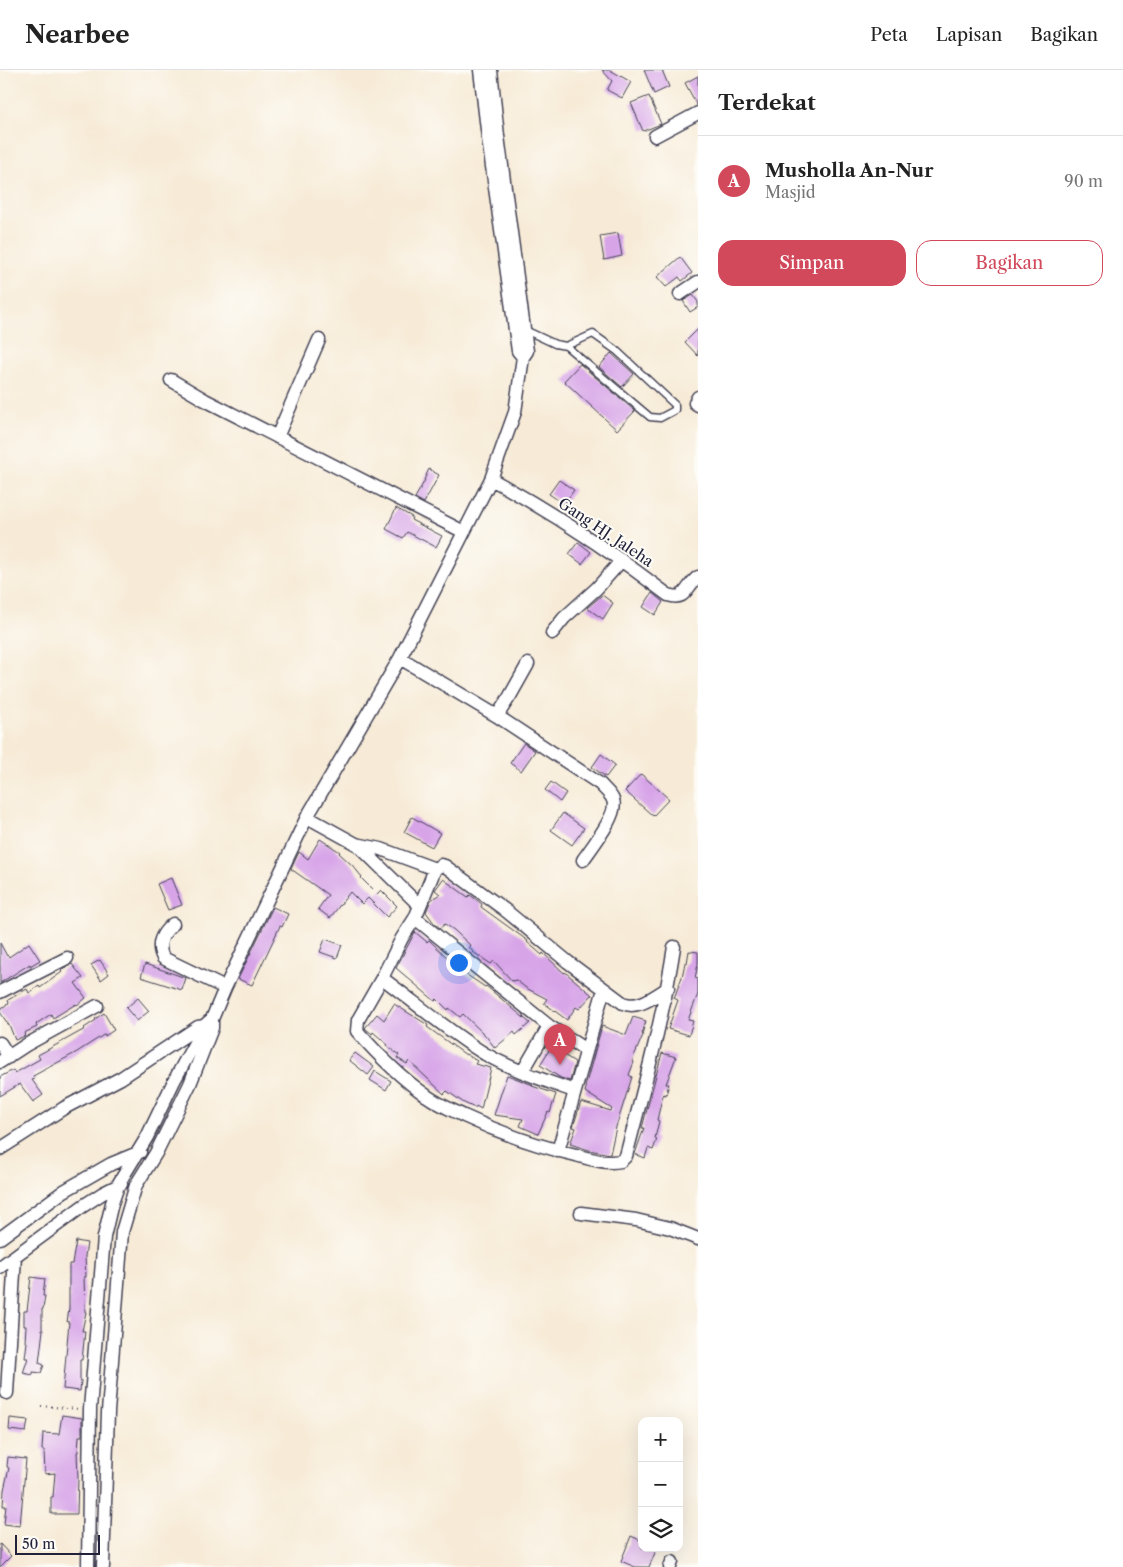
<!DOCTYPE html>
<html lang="id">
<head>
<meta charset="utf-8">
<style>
	:root { --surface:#fff; --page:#f2f2f2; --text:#222; --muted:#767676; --line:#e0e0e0; --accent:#d1495b }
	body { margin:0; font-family:"Libre Caslon Text",serif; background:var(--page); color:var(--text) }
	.controls { position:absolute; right:15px; bottom:15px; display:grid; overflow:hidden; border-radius:10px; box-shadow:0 5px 20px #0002 }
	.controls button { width:45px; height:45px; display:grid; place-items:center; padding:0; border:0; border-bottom:1px solid var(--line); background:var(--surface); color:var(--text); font:25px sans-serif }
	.scale { position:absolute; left:15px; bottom:12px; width:85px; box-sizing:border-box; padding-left:5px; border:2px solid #22223b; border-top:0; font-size:14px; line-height:18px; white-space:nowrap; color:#22223b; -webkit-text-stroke:4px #fdfcf7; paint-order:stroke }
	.you { position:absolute; left:458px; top:892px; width:18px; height:18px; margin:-12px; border:4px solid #fff; border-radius:50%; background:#1a73e8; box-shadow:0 0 0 8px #1a73e833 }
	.badge { display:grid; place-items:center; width:32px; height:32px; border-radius:50%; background:var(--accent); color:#fff; font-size:16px; font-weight:700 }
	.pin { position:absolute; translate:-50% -41px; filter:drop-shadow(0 1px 2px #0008) }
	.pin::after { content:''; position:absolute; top:26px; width:18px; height:15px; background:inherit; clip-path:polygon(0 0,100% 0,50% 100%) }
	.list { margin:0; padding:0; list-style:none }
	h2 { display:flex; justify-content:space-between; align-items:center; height:65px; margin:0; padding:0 20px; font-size:21px }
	h2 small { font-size:16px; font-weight:400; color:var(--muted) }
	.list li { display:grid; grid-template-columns:32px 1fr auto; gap:15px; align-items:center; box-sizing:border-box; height:90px; padding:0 20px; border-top:1px solid var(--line) }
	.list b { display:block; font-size:19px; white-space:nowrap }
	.list p { margin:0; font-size:16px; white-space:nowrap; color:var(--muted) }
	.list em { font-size:16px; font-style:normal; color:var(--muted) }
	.actions { display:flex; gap:10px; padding:15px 20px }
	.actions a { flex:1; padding:11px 0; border:1px solid var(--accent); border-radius:15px; text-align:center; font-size:18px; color:var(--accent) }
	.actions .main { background:var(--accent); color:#fff }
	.icon { flex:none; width:28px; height:28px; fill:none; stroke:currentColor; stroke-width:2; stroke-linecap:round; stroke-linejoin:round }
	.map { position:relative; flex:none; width:698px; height:1497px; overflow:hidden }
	header { display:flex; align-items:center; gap:30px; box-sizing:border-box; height:70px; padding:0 25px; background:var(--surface); border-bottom:1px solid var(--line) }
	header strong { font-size:24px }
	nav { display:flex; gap:28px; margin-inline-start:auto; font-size:18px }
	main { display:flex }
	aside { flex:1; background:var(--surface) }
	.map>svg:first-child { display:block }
</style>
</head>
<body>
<header>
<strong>Nearbee</strong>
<nav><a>Peta</a><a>Lapisan</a><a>Bagikan</a></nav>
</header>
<main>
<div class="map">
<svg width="698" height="1497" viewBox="0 0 698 1497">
	<rect width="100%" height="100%" fill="#fdfcf7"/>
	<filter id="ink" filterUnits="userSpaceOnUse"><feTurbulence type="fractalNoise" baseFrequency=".02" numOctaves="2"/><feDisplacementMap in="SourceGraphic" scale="10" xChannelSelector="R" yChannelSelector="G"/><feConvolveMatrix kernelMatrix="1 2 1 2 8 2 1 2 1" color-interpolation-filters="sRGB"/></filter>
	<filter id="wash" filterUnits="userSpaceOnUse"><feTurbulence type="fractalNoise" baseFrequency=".0096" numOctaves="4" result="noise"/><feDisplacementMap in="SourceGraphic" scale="20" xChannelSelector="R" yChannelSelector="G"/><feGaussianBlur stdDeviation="1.12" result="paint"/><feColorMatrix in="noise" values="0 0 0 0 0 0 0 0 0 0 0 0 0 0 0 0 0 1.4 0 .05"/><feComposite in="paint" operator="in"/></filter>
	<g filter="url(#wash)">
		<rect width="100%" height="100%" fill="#f7ebd7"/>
		<g id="blocks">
			<path fill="#d7a4e8" d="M602,0H610L631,12L622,28L607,20L612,11Z
				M644,0H662L669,17L654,24Z
				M698,6V35H697L685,13Z
				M649,26L661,54L643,61L631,33Z
				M618,163L622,186L604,190L600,166Z
				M680,187L692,203L682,211L679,207L666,217L657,207Z
				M693,225L698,232V237L690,242L683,231Z
				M698,259V286L685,272Z
				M611,283L634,304L622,317L599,297Z
				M580,294L635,341L617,360L564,311Z
				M429,399L439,405L424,433L415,428L425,410H424Z
				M559,410L574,420L564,434L549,424Z
				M396,438L412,447L411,450L442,466L436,477L407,462L403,468L386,459Z
				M578,472L591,482L582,494L569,484Z
				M652,523L663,532L655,545L643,537Z
				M602,525L613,533L603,549L587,538Z
				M524,673L535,681L521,701L510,693Z
				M601,684L615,695L606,707L592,697Z
				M641,704L669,729L653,746L625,721Z
				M551,712L566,723L560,732L545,720Z
				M563,743L584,758L572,775L551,760Z
				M412,747L440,763L432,777L404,762Z
				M320,769L340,782L339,783L353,796L362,807L361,808L377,824L381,820L397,836L387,847L368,828L362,834L350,822L330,848L318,839L328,825L291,799L299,782L308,789Z
				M171,808L182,835L168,840L157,814Z
				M443,809L468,827L470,825L482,834L481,837L528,871L527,872L542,885L543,883L564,903L565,902L592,925L579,939L576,937L567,950L544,933L547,929L526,918L516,910L512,911L494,891L491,894L473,882L469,877L471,876L454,860L445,854L440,858L434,853L426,842L431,830L440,824L435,820Z
				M273,837L288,844L282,857L280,856L252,915L238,909Z
				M415,862L427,872L429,870L450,890L451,888L460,897L458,899L485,917L486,916L530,953L516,965L514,962L495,978L486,966L463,944L460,947L449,938L448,940L437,929L435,931L396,898Z
				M325,869L342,875L337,888L320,882Z
				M0,873L7,886L8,885L9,887L29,873L40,890L30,896V894L0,913Z
				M689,881L698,882V894L695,908L698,909V924L688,950L693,951L689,965L668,959L678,930L674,928L682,907L685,893H687Z
				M100,890L109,904L101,910L91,895Z
				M72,894L83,908L75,913L86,928L77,935L76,934L53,948L51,944L36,954L37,957L24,963L25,966L15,970L10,957L0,942V939L9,933L8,930L27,919L29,923L39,916L40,918L62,902L61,901L64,898Z
				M145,894L186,908L182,920L141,907Z
				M138,928L149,941L137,951L126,938Z
				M394,934L428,955L427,957L466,985V984L477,991L475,994L491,998L481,1039L476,1036L475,1038L464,1033L447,1021L444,1024L409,991L407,994L397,988L399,985L387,976L388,975L373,962L372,964L365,958L377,944L384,950Z
				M104,943L114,960L105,966V964L77,982L33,1006L35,1009L32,1010L43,1025L33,1032L20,1014L0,1026V1007L13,1000L15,1003L40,989L38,985L85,959L84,958L96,950L95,949Z
				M633,947L646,951L642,964L643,965L632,991L634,992L629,1005L632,1007L616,1057L610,1084L589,1080L570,1074L576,1058L573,1057L581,1032L611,1041L612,1039L585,1022L586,1018L585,1017L602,956L626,965Z
				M551,977L575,992L570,1011L561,1008L540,995Z
				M355,983L374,997L368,1005L349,990Z
				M662,983L676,987L666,1014H669L666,1025L663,1024L657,1050L659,1051L655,1068L657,1069L653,1080L648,1078L645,1088L635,1084L644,1058H642Z
				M375,1001L391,1011L386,1020L370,1010Z
				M507,1005L533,1015L532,1016L556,1024L550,1043L548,1042L538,1064L520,1056L523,1049L494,1045Z
				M76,1171L87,1173L85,1186L86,1207H84L85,1242H86L82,1261H85L82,1290H80V1310H81L80,1321L63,1319L69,1252H67L69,1239V1194H72Z
				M31,1207L45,1209L43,1226H45L43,1239H42V1260H43L39,1293L44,1295L41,1303L33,1302V1305L23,1303L28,1288H25L27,1272H25L26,1256H24V1241H27Z
				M62,1345L82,1348V1366H79L78,1382H77L78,1408L77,1444H51V1427H53L55,1403L45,1404L44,1380H42L43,1363L59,1364Z
				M10,1348L28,1350L26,1362L9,1360Z
				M8,1387L26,1389L20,1456L4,1454L6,1436H3L4,1420L9,1398L7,1397Z
				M631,1466L642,1471V1478H657L649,1497H635L621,1491Z
				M0,1474L11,1486L0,1497Z"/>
		</g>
	</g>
	<g filter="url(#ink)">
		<use href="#blocks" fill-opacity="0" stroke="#424052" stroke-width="1"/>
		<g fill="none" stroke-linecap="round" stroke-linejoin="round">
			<defs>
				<path id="service" d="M523,259L555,274L566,276L593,264L617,281L675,335V340L660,348L650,347L566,276"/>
				<path id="minor" d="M480,0L488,68L518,281L523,287
					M655,66L698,43
					M680,224L698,212
					M171,310L205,330L464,462
					M698,327L695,333L698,335
					M277,367L319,270
					M491,409C553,443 612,482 668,525C687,531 685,517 698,507
					M552,563L564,548L597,518L622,490
					M400,588L497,646L600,714C604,719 611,724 613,730C619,744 591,778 583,790
					M497,646L510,626L528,594
					M307,747L356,774L381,779L435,799
					M358,775L420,836
					M415,848L549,956L586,980
					M173,854C162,863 156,874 163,888L225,918
					M382,908C416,933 449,962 485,984C513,1000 544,1010 574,1021
					M668,918C655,926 638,940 623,933L568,892L505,840L445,796L441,795L435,799L415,848L402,868L382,908L358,950L357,961C378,985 401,1008 427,1026C438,1034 452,1040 464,1046C500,1063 537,1076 576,1085C590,1089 606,1094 621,1091L626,1086C644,1017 663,948 674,877
					M0,922L67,888
					M0,973L9,987
					M0,992L26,975L97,936
					M523,1001L549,956
					M0,1079L64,1038L121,1008L198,957L205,956
					M558,1081L604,919
					M581,1143L636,1150L670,1158L698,1169
					M0,1168L64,1121L111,1094L140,1082
					M0,1197L83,1136L103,1123L121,1114
					M7,1323L15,1186
					M88,1497L90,1339L104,1167L112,1133L119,1113L147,1067L174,1011L204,956L212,949
					M103,1497L108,1342L122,1162L136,1115L156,1083L190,1014L212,958V949L225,918L307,747L400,588L491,409L515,342L523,287L527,281L498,66L491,0
					M670,1497L672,1492"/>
			</defs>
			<use href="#service" stroke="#424052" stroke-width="9"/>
			<use href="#minor" stroke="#424052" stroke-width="15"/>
			<path stroke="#424052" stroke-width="2" stroke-dasharray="1 4" stroke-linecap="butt" d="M41,1336L79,1339"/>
			<use href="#service" stroke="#fff" stroke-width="6"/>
			<use href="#minor" stroke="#fff" stroke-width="12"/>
		</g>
	</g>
	<g text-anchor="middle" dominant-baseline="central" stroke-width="4" stroke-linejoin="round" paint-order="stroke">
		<g font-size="15" fill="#22223b" stroke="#fdfcf7">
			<text transform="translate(606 462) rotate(34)">Gang HJ. Jaleha</text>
		</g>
	</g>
</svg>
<div class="controls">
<button>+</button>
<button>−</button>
<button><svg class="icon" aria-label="layers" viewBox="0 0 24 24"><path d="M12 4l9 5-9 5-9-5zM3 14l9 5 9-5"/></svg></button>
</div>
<div class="scale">50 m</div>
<div class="you"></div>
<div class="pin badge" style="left:560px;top:995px">A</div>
</div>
<aside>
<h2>Terdekat<small></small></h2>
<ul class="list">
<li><span class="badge">A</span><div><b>Musholla An-Nur</b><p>Masjid</p></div><em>90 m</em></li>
</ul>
<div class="actions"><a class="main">Simpan</a><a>Bagikan</a></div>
</aside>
</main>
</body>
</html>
